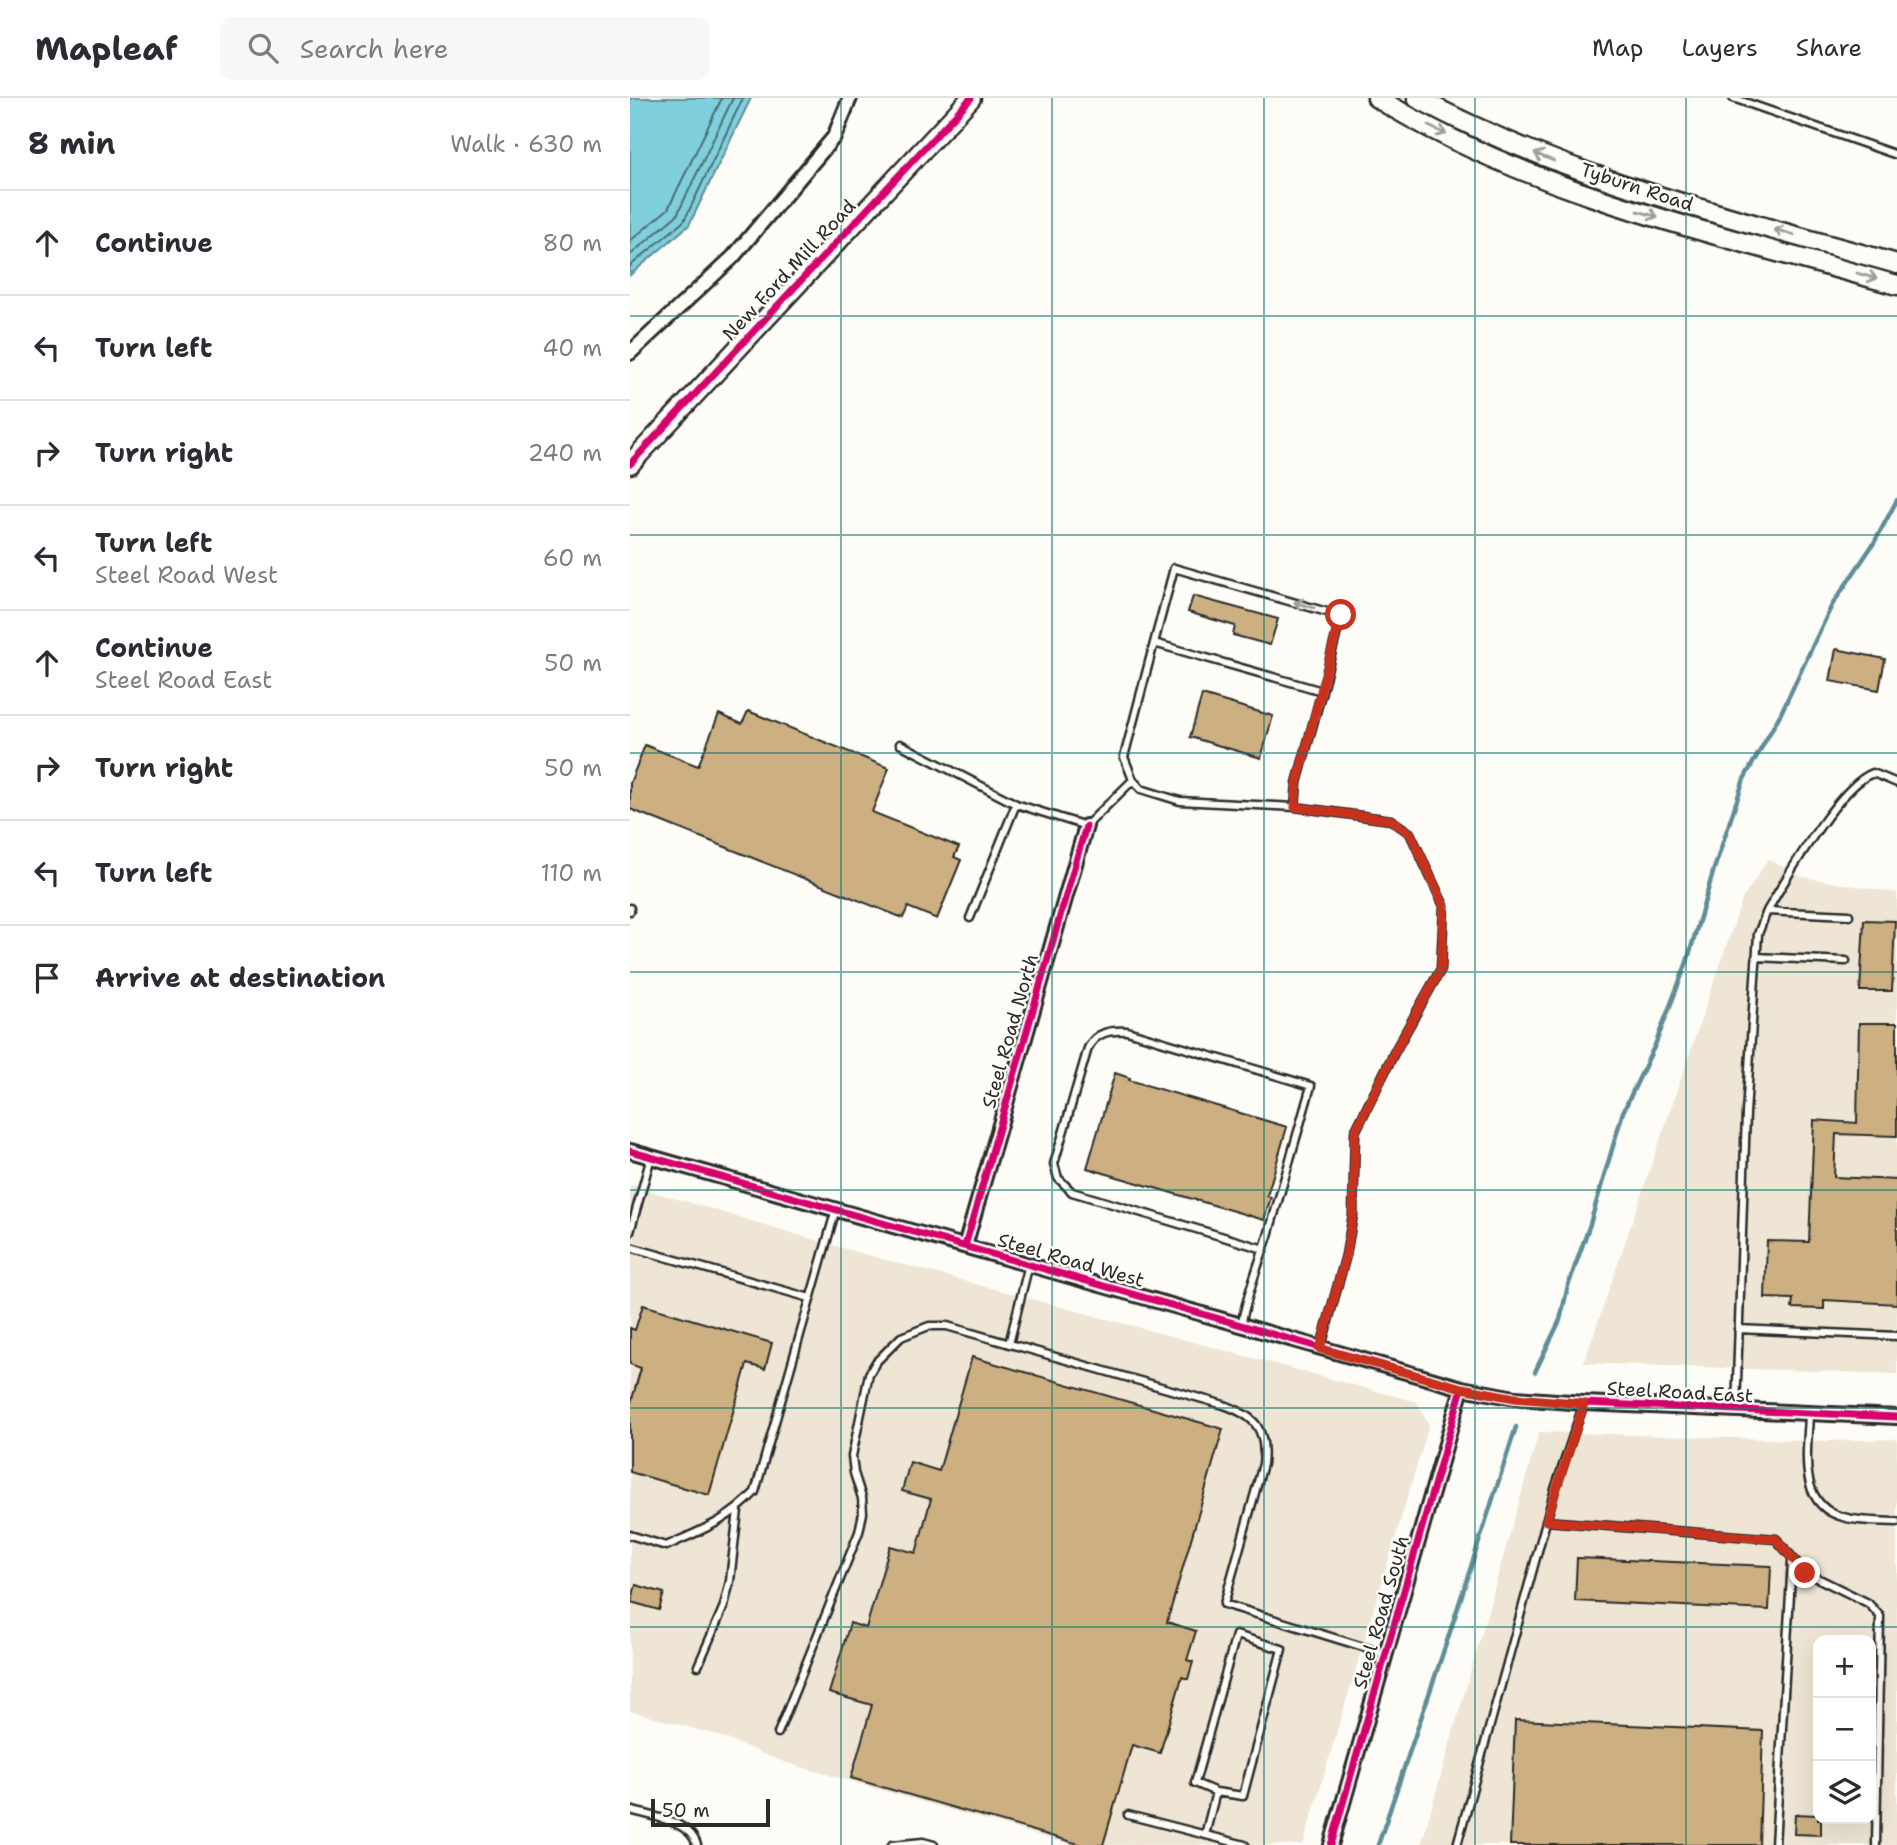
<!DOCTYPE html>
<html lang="en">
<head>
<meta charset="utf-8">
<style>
	:root { --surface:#fff; --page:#f7f7f7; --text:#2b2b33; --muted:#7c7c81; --line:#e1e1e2 }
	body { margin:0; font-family:"Shantell Sans",sans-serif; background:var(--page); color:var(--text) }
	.controls { position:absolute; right:21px; bottom:21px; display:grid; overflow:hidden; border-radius:14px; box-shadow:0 7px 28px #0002 }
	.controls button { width:63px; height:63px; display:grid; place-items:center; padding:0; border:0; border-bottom:2px solid var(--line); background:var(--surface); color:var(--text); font:35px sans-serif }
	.scale { position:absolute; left:21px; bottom:18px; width:119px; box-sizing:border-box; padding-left:7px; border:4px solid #2b2b2b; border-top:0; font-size:19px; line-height:24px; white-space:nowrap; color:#2b2b2b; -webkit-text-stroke:5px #fdfcf7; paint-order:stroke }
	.stop { position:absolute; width:21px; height:21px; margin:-16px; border:5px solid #c8321e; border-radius:50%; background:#fff }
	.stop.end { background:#c8321e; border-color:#fff; box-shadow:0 2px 7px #0008 }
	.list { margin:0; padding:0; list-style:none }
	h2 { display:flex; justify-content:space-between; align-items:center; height:91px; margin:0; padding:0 28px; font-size:30px }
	h2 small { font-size:23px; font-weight:400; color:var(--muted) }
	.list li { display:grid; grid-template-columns:46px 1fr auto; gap:21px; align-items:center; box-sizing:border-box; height:105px; padding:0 28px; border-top:2px solid var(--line) }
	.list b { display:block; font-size:26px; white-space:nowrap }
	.list p { margin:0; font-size:23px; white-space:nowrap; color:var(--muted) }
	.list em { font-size:23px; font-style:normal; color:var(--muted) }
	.icon { flex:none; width:38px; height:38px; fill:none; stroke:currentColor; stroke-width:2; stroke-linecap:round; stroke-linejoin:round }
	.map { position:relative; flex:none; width:1267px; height:1747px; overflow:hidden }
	header { display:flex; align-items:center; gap:42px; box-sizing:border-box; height:98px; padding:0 35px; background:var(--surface); border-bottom:2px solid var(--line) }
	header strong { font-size:33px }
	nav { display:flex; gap:38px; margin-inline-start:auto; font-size:24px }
	.search { width:490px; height:63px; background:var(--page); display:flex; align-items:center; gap:18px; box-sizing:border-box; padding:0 24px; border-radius:14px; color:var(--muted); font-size:26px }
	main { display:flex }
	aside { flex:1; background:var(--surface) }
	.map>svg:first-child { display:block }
</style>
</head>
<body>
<header>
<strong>Mapleaf</strong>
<div class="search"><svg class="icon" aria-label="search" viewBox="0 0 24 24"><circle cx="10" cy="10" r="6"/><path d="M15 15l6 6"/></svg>Search here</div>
<nav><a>Map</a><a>Layers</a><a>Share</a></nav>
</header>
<main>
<aside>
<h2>8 min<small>Walk · 630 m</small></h2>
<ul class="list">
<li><svg class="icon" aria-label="ahead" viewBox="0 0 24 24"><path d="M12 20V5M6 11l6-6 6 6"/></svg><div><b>Continue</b></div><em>80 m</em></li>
<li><svg class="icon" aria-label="left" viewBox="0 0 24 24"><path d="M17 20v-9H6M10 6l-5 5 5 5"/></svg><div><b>Turn left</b></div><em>40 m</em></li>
<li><svg class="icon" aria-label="right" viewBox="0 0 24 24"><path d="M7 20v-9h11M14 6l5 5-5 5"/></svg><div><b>Turn right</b></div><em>240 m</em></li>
<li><svg class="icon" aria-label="left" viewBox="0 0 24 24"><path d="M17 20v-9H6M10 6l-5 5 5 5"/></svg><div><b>Turn left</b><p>Steel Road West</p></div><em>60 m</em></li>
<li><svg class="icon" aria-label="ahead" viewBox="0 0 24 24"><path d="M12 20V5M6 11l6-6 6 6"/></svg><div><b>Continue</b><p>Steel Road East</p></div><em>50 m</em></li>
<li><svg class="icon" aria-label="right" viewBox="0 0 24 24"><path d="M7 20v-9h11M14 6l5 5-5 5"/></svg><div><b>Turn right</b></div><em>50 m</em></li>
<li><svg class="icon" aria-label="left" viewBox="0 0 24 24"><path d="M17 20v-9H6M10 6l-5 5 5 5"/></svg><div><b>Turn left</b></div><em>110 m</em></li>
<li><svg class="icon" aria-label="arrive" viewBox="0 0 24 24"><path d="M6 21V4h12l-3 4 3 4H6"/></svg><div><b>Arrive at destination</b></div></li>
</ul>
</aside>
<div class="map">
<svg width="1267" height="1747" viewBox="0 0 1267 1747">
	<rect width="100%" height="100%" fill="#fdfcf7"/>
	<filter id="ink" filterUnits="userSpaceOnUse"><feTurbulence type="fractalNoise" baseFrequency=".0143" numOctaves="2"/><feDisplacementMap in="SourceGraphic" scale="14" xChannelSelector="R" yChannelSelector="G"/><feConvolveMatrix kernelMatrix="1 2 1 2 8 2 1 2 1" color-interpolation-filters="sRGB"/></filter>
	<g filter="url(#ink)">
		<path fill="#eee5d4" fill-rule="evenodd" d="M1138,761L1172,779L1267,795V1276L954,1265L1112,802Z
			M0,1087L226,1154L787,1304L799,1327L673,1747H442L154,1664L87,1637L0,1613Z
			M909,1334L1195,1343L1267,1341V1747H791ZM1188,1542H1241V1721H1188Z"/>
		<path fill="#80cfdd" stroke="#5e8d96" stroke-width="2" d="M0,0H121L59,127L0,177Z"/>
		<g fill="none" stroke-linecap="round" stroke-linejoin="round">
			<path stroke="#4d6d72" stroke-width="2" d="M0,143L38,111L92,0
				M0,157L47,117L103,0
				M0,168L54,123L113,0"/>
			<path stroke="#5e8d96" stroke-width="4.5" d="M905,1274L930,1222L938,1188L960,1126L993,1014L1025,947L1057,864L1084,771L1114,681L1151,615L1202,507L1244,445L1267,402
				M748,1747L818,1540L886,1329"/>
		</g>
		<path fill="#ccb081" stroke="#2b2b2b" stroke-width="2" d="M563,498L648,521L640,547L603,537L605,528L558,514Z
			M1206,551L1255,561L1249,592L1200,583Z
			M572,597L643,618L631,660L560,639Z
			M118,613L259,670L242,714L329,749L324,759L331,762L307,821L278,809L273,820L0,711V685L15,647L68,668L89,616L112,626Z
			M1234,822L1265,823L1262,893H1230Z
			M1229,925H1267V1038L1206,1036L1204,1079L1267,1082V1206L1194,1202V1211L1162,1210L1163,1201L1135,1200L1137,1143L1179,1144L1184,1022L1227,1025Z
			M485,975L500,980L499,982L657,1029L637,1098L641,1099L634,1122L457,1070Z
			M13,1207L142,1245L135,1271L117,1266L79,1397L0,1374V1308L11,1270L0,1266V1230L5,1232Z
			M342,1259L593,1331L537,1524L566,1533L557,1562L563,1564L558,1581L552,1579L530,1655L502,1647L473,1747H452L221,1680L242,1607L199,1595L220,1525L236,1530L260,1448L286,1455L301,1401L272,1393L280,1364L309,1373Z
			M947,1460L1141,1468L1139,1512L945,1503Z
			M6,1487L34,1495L29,1512L1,1504Z
			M885,1622L1133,1633L1129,1747H880Z
			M1165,1716L1188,1717V1721H1191V1737L1164,1736Z"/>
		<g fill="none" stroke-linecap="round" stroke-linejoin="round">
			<defs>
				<path id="lane" d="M1103,0L1267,57
					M524,545L544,470L711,518L692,593
					M270,646L386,706
					M665,709L761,722L780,735L814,808L811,871L765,953L725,1034L723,1117L716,1157L691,1249
					M0,810V813
					M1137,813C1156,781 1209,687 1243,675L1267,685
					M340,820L386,706L456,728L503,682L494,659L524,545L692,593L667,685L665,709L550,703L511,691L503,682
					M1126,859L1216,863
					M0,1134L21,1059
					M0,1149L180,1200
					M611,1228C617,1196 628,1168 638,1138L681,988L497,933C480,932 466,934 458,950L424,1066L428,1080L442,1094L634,1151
					M1108,1231L1267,1238
					M379,1246L399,1166
					M1106,1313L1116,1015L1128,836L1137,813L1219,817
					M1179,1316C1178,1351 1166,1407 1213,1419C1230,1424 1249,1423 1267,1424
					M916,1423L1146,1441L1175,1474L1238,1505L1250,1518L1246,1747
					M0,1437L36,1448C72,1432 98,1423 125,1394L206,1111
					M68,1568L94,1508L100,1483L108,1412
					M148,1635L229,1434L233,1415L232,1400L224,1375L222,1358L239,1276L246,1264L271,1239L299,1228H317L594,1307C625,1318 637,1331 633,1366L594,1506L756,1556
					M0,1712C23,1719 59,1722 67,1747
					M498,1717L615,1747
					M575,1737L586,1694L613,1698L652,1551L606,1537L565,1685L586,1694
					M262,1747L293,1744L304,1747
					M827,1747L925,1391L954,1305
					M1145,1747L1162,1462"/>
				<path id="street" d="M0,255L103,159L204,39L220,0
					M0,1053L832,1290L885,1300L954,1305L1267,1319
					M335,1148L456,728
					M701,1747L832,1290"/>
				<path id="secondary" d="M747,0C905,97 1091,137 1267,187
					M787,0C937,81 1104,120 1267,166
					M0,366L341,0"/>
			</defs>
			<use href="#lane" stroke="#2b2b2b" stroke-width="11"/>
			<use href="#street" stroke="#2b2b2b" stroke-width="18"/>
			<use href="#secondary" stroke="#2b2b2b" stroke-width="23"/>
			<use href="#lane" stroke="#fdfcf7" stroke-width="6"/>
			<use href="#street" stroke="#fdfcf7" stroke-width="12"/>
			<use href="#secondary" stroke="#fdfcf7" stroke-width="18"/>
			<defs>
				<path id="cycleway" d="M0,366L341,0
					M0,1053L832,1290L885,1300L954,1305L1267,1319
					M335,1148L456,728
					M701,1747L832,1290"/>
			</defs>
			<use href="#cycleway" stroke="#fdfcf7" stroke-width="11"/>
			<use href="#cycleway" stroke="#d6006c" stroke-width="7"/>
		</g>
		<defs><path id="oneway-shaft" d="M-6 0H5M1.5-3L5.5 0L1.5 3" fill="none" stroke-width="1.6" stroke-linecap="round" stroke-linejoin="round" transform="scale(1.75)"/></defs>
		<g stroke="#9e9e9b">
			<use href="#oneway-shaft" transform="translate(807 32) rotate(26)"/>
			<use href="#oneway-shaft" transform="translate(914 59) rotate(-158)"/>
			<use href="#oneway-shaft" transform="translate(1018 116) rotate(16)"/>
			<use href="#oneway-shaft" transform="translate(1154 134) rotate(-164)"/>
			<use href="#oneway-shaft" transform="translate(1237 178) rotate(16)"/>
			<use href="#oneway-shaft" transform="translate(674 507) rotate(-164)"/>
		</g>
	</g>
	<g fill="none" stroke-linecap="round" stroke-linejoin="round" filter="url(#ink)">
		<path stroke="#c8321e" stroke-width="9" d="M711,517L667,685L665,709L761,722L780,735L814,808L811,871L765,953L725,1034L723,1117L716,1157L690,1251L832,1290L885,1300L954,1306L916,1423L1146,1441L1175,1475"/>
	</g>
	<path fill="none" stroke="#0f766e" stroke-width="2" stroke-opacity="0.55" d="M211,0V1747M422,0V1747M634,0V1747M845,0V1747M1056,0V1747M0,218H1267M0,437H1267M0,655H1267M0,874H1267M0,1092H1267M0,1310H1267M0,1529H1267"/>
	<g text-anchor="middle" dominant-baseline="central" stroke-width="5" stroke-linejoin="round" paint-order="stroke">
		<g font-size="19" fill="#2b2b2b" stroke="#fdfcf7">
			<text transform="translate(1007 89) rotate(18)">Tyburn Road</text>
			<text transform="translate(159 172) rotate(-47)">New Ford Mill Road</text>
			<text transform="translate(380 933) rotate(-74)">Steel Road North</text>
			<text transform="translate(441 1162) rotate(16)">Steel Road West</text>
			<text transform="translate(1050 1294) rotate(3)">Steel Road East</text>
			<text transform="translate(751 1514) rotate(-74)">Steel Road South</text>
		</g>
	</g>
</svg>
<div class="controls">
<button>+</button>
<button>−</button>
<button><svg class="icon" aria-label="layers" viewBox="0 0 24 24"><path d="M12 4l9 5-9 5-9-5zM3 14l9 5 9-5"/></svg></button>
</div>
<div class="scale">50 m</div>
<div class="stop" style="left:711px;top:517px"></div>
<div class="stop end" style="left:1175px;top:1475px"></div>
</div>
</main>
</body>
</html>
